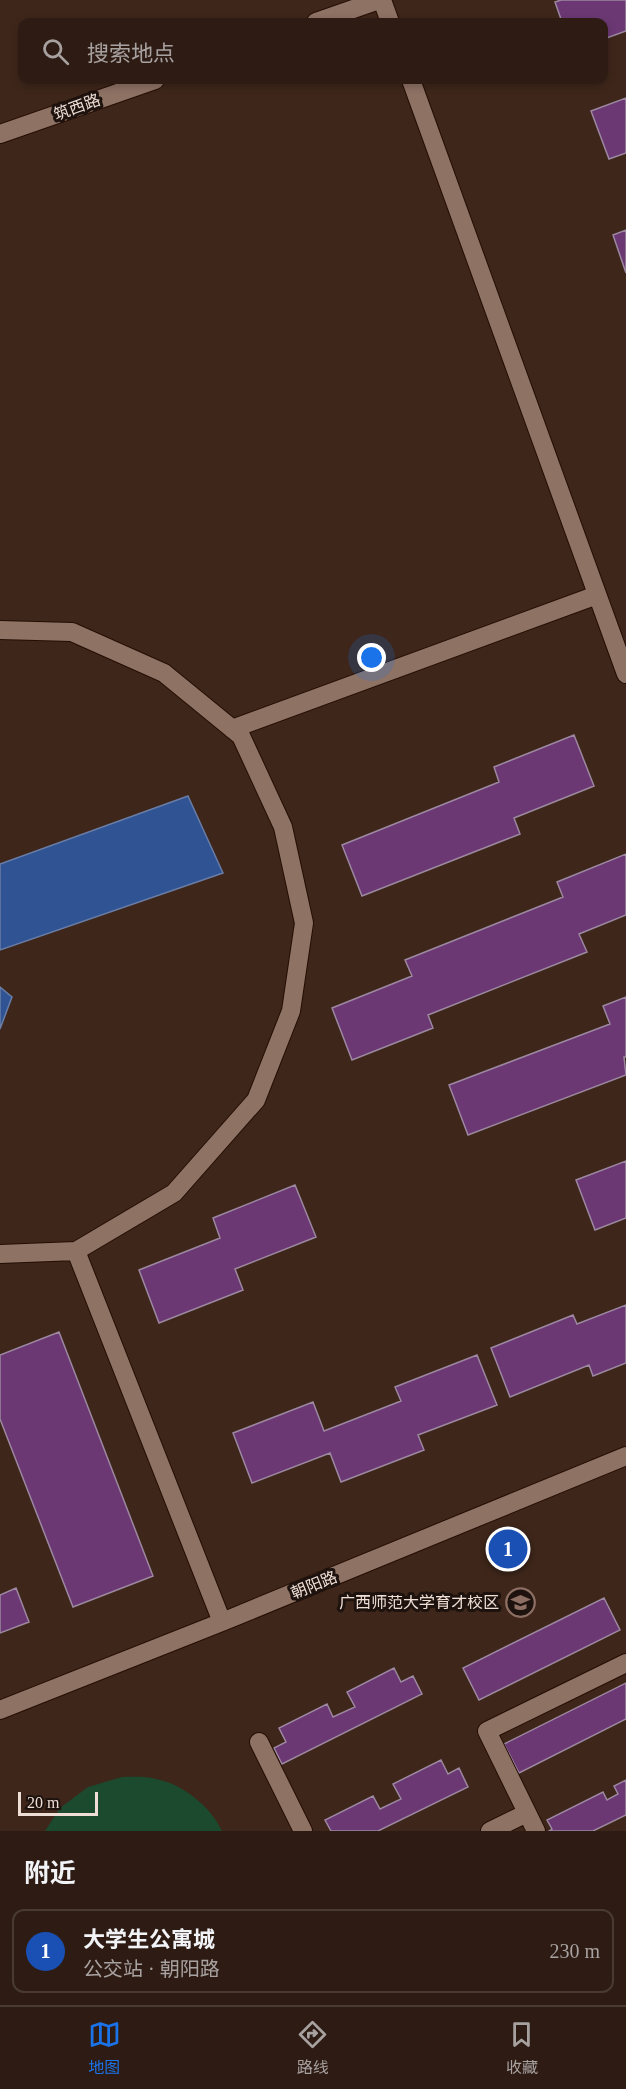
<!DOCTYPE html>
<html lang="zh">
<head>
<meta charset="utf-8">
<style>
	:root { --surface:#2e1c14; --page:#3a2922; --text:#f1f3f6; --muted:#a7a1a0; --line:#493a34; --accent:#1a73e8 }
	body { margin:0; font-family:"Times New Roman","Noto Sans SC",serif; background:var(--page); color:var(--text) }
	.scale { position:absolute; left:18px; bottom:15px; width:80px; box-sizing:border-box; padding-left:6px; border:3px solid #eeded6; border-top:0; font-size:16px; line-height:21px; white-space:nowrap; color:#eeded6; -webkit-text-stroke:4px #1d120d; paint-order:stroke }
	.you { position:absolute; left:372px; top:658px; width:21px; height:21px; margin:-15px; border:4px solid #fff; border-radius:50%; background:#1a73e8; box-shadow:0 0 0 9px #1a73e833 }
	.badge { display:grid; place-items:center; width:39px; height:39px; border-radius:50%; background:var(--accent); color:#fff; font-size:20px; font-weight:700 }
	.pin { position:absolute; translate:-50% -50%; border:3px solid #fff; box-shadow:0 2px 6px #0006 }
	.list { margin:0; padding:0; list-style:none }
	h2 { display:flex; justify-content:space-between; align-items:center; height:78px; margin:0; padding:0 24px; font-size:26px }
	h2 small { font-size:20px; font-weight:400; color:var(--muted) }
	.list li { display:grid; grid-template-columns:39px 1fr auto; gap:18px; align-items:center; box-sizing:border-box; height:84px; margin:0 12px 12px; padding:0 12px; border:2px solid var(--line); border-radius:12px }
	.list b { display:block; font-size:22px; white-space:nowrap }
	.list p { margin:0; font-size:20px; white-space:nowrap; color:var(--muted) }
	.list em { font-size:20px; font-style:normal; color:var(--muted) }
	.icon { flex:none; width:33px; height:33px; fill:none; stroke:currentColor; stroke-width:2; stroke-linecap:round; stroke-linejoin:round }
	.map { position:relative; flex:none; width:626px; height:1831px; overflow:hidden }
	.search { position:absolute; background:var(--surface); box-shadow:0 3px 9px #0003; left:18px; right:18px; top:18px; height:66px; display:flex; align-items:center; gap:15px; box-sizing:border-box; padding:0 21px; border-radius:12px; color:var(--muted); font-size:22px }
	.sheet { height:174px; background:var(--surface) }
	nav { display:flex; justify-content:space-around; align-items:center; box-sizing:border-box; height:84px; border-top:2px solid var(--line); background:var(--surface); font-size:16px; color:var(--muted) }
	nav a { display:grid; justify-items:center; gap:3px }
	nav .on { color:var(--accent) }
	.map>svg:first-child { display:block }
</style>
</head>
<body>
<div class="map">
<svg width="626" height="1831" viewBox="0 0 626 1831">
	<rect width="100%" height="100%" fill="#3e261a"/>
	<path fill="#1b4a2e" d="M122,1777C133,1777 145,1776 156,1779C183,1784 211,1807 222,1831H45L60,1808L88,1787Z"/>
	<path fill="#305493" stroke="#697da7" stroke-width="1.5" d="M188,796L223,873L0,950V864Z
		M0,987L12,997L0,1029Z"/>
	<path fill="#6b3873" stroke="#9c88a0" stroke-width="1.5" d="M561,0H626V31L604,39V22H562L555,2Z
		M626,98V153L609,159L591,111Z
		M626,230V273L613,235Z
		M574,735L594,786L514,818L520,834L362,896L342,845L499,782L494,767Z
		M626,854V915L579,934L587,952L428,1015L433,1028L352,1060L332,1008L412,976L405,960L563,897L557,882Z
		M626,997V1057H624L626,1075L468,1135L449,1085L610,1024L603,1006Z
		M626,1161V1218L595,1230L576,1180Z
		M295,1185L316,1237L235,1269L243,1290L159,1323L139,1270L220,1238L213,1218Z
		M626,1305V1363L593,1376L589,1365L510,1397L491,1348L573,1315L577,1324Z
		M59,1332L153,1576L73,1607L0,1419V1355Z
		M477,1355L497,1405L418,1435L424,1450L341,1482L330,1453L252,1483L233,1433L313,1402L324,1431L401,1401L395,1387Z
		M16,1588L29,1622L0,1633V1595Z
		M604,1598L620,1630L479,1700L463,1668Z
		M394,1668L401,1682L413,1676L422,1694L282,1764L274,1748L286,1742L279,1728L327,1704L333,1717L355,1707L347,1692Z
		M626,1683V1719L519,1773L504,1744Z
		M441,1760L448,1774L459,1768L468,1787L378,1831H331L325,1820L373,1796L380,1809L401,1799L393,1784Z
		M626,1780V1815L593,1831H549L552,1829L547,1820L603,1792L607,1800L618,1794L614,1786Z"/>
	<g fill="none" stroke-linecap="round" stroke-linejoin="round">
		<defs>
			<path id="minor" d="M382,0L390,22
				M316,22L379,0
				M411,80L626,674
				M0,134L155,80
				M0,630L72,632L164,673L241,736L283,827L304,923L291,1011L256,1100L174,1193L76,1251L0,1254
				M232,729L597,595
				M76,1251L222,1622
				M0,1710L222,1622L626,1456
				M259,1742L303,1831
				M490,1831L527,1813
				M536,1831L487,1731L626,1663"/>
		</defs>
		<use href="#minor" stroke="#240e04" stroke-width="20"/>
		<use href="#minor" stroke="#8e7264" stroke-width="18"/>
	</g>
	<defs>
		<symbol id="university-ring" viewBox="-11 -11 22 22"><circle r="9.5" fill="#1d120d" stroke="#8d6e63" stroke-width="1.5"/><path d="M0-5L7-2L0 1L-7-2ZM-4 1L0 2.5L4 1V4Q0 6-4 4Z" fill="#8d6e63"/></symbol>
	</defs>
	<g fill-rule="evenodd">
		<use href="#university-ring" x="504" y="1586" width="33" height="33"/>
	</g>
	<g text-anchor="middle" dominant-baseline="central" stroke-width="6" stroke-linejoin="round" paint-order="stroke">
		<g font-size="16" fill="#eeded6" stroke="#1d120d">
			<text transform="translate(77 107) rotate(-20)">筑西路</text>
			<text transform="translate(314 1585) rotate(-22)">朝阳路</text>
		</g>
		<g font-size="16" fill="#eeded6" stroke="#1d120d" text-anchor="end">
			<text x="499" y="1602">广西师范大学育才校区</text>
		</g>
	</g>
</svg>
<div class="scale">20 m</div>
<div class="you"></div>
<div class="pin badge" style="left:508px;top:1549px;background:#1a4fb4">1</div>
<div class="search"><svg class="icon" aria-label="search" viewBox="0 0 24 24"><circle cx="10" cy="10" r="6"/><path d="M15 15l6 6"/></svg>搜索地点</div>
</div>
<section class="sheet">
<h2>附近<small></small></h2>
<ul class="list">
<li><span class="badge" style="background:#1a4fb4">1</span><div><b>大学生公寓城</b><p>公交站 · 朝阳路</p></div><em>230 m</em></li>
</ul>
</section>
<nav>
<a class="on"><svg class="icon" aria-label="map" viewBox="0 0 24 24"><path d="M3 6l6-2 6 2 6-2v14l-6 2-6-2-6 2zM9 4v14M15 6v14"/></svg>地图</a>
<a><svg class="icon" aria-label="directions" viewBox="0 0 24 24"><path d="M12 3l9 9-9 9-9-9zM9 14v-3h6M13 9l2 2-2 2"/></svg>路线</a>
<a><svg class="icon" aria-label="saved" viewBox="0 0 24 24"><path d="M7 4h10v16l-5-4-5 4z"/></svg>收藏</a>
</nav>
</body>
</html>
